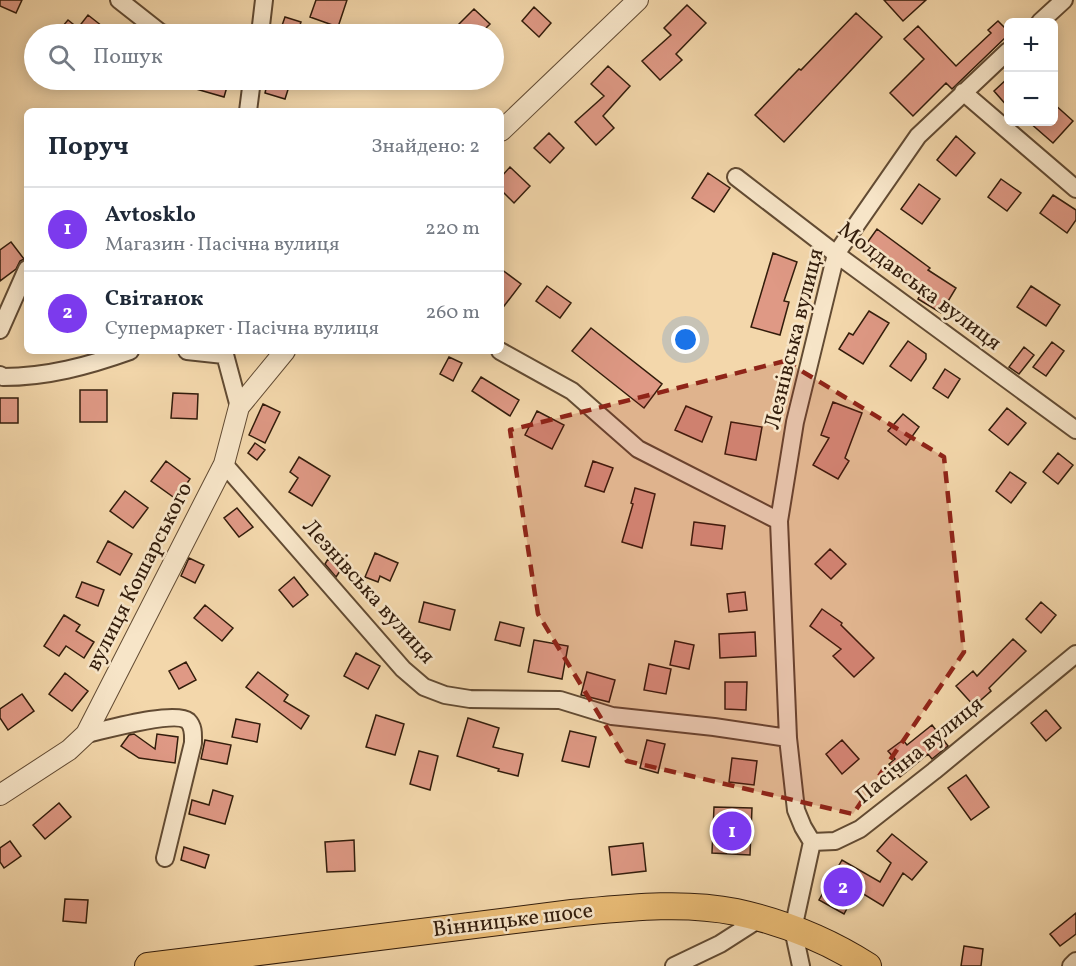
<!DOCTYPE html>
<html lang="uk">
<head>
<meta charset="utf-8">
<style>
	:root { --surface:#fff; --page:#f2f2f3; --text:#1f2937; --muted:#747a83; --line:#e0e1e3; --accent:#7c3aed }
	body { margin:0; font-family:Vollkorn,serif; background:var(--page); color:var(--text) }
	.controls { position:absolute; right:18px; top:18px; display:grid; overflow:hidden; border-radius:9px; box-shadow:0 3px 15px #0003 }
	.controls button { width:54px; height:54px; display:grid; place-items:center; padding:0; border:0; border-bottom:2px solid var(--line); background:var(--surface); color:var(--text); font:30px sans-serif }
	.you { position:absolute; left:686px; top:340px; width:21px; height:21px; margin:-15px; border:4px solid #fff; border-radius:50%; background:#1a73e8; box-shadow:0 0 0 9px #1a73e833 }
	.badge { display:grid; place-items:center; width:39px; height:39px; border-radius:50%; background:var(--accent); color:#fff; font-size:20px; font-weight:700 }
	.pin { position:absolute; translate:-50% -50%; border:3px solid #fff; box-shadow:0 2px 6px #0006 }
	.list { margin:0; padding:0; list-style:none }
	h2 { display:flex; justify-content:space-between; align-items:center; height:78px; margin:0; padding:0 24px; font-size:26px }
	h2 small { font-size:20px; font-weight:400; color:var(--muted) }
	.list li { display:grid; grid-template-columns:39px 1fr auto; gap:18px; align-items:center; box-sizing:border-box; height:84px; padding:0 24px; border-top:2px solid var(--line) }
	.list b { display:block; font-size:22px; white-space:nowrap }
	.list p { margin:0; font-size:20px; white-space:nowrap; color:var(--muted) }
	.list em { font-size:20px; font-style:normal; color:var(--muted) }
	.icon { flex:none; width:33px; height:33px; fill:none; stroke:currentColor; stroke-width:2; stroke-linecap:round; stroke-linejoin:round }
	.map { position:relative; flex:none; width:1076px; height:966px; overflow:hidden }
	.search { position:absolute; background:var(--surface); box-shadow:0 3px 15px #0003; left:24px; top:24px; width:480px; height:66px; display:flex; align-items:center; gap:15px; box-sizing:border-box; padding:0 21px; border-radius:33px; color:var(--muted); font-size:22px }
	.panel { position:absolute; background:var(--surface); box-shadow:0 3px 15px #0003; left:24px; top:108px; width:480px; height:246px; border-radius:9px }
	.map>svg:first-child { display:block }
</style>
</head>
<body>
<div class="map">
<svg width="1076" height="966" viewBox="0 0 1076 966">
	<rect width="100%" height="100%" fill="#f3d7ab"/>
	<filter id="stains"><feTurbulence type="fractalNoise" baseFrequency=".00333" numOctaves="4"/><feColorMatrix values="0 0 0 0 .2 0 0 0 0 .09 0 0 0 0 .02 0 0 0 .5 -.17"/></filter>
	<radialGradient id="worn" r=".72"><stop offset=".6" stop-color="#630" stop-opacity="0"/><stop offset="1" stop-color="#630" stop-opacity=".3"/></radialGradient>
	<path fill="#df9985" stroke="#321c0b" stroke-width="1.5" d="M0,0H22L16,13L0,6Z
		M316,0H347L338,27L310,17Z
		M884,0H926L903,21Z
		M687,5L706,23L676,54L682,60L660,80L642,61L671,35L664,28Z
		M534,7L551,23L539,37L522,21Z
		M474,9L490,24L480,34H463L456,27Z
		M856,13L882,37L784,142L755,115L799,69L801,70Z
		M88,15L102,26L95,34H56L68,20L78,28Z
		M285,17L301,22L297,34H279Z
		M998,21L1008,31V35L952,89L946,83L913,116L890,93L924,59L904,39L918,26L956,66L991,33L988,30Z
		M608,66L630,86L603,116L614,128L596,145L575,122L604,96L591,84Z
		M1008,78V107L994,91Z
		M175,80H229L224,97L175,83Z
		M268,80H291L285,99L265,93Z
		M1053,103L1073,121L1053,143L1029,122H1053Z
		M549,133L564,148L550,163L534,148Z
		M956,136L975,153L956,176L937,160Z
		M510,167L530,186L514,203L501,190V177Z
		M708,173L730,188L714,212L692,198Z
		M1001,179L1021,193L1007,211L988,197Z
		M919,184L940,199L922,224L901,209Z
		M1053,195L1076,210V220L1067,233L1040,213Z
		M877,229L930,268L928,270L956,288L941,313L918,299L922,292L879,261L877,263L862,250Z
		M11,242L24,259L20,261L16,269L0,281V250Z
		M773,253L797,262L784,301L789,302L780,335L751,327Z
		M501,269L521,284L501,310Z
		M547,286L571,303L560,318L536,301Z
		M1031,286L1060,305L1046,326L1017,307Z
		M869,311L889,323L863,364L839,349L849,333L853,335Z
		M591,328L662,384L644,408L572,351Z
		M908,341L926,354V359L911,381L890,366Z
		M1052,342L1064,351L1046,376L1033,367Z
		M1024,347L1034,355L1019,374L1009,367Z
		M449,357L462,363L453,381L440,374Z
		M945,369L960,379L948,398L933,388Z
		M481,377L519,400L510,416L472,391Z
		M80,390H107V422H80Z
		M173,393L198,394L197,419L171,418Z
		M0,398H18V423H0Z
		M833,402L862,413L845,458L849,461L838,479L813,465L829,438L821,435Z
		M263,404L280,412L265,443L249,435Z
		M686,406L712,417L702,442L675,430Z
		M1007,408L1026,423L1008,445L989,430Z
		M537,411L564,425L552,449L525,435Z
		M903,414L919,427L906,445L888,431Z
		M731,422L762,427L756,460L725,454Z
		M255,443L265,450L257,460L248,453Z
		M1058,453L1073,465L1058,484L1043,472Z
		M299,457L330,476L312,506L289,492L298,478L290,472Z
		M166,461L190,479L176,499L151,481Z
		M593,461L613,468L604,492L585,486Z
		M1010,472L1026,483L1011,503L996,491Z
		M635,488L655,494L642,548L622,542L633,504L631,503Z
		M125,491L148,508L133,528L110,511Z
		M237,508L253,527L239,537L224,518Z
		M694,522L725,526L722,549L691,545Z
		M108,541L132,554L120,575L97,562Z
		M830,549L846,564L831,579L815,564Z
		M375,553L398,563L390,581L380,576L378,582L365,577Z
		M189,558L204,565L195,583L181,576Z
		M328,559L342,568L336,577L325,564Z
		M294,577L308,595L293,607L279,590Z
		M82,582L104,590L98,606L76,597Z
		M745,592L747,610L729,612L727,594Z
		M424,602L455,610L450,630L419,622Z
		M1041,602L1056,615L1041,633L1026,619Z
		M205,605L233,628L222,641L194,618Z
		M822,609L842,623L841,625L874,658L854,677L833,656L841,649L810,626Z
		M64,615L80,625L76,631L94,642L84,658L66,646L59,656L44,646Z
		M500,622L524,628L520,646L495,640Z
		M755,632L756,656L720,658L719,634Z
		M1013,639L1026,651L989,688L991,691L974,706L956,686L973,671L977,676Z
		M534,640L568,646L562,679L528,672Z
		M675,641L694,645L689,669L670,665Z
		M356,653L380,666L368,689L344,676Z
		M186,662L196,680L179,689L169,671Z
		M649,664L671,669L666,694L644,690Z
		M258,672L288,695L284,701L309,716L301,729L246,687Z
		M587,672L615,680L609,702L581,695Z
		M65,673L88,691L72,711L49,694Z
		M725,682H747L746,710L725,709Z
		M22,694L34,711L8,730L0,718V709Z
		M1046,710L1061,728L1046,741L1031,723Z
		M376,715L404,724L395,755L366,747Z
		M468,718L499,728L493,747L523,754L518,776L498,771L499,769L457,756Z
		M236,719L260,724L257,742L232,737Z
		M932,725L948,746L932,759L928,754L900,777L889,764L895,759L888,751L903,740L907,745Z
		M570,731L596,737L589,767L562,761Z
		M134,734L155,749L157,734L178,737L175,763L139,758L121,746L129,735Z
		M205,740L231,745L227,764L201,759Z
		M647,740L665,744L658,773L640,768Z
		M842,740L859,759L842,774L826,754Z
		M419,751L438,756L430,790L410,784Z
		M732,758L757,761L754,785L729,782Z
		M966,775L989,807L971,820L948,788Z
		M213,790L233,796L225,824L189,814L192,800L209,805Z
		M59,803L71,817L45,839L33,825Z
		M714,807L752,808L750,855L712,853Z
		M892,834L927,862L912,880L903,873L883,906L857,890L844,914L819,900L842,860L880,882L891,863L877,851Z
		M354,840L355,871L327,872L325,842Z
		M10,841L21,856L4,868L0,862V848Z
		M643,843L646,871L612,875L609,847Z
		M184,847L209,855L205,868L181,860Z
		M65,899L88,900L86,923L63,921Z
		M1076,913V934L1060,946L1050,934Z
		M964,946L983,949L981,966H961Z"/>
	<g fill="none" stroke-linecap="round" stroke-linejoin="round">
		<defs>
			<path id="minor" d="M119,0L161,33L166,34
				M1040,22L1064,0
				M260,34L264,0
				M1008,51L918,136L836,254L795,422L779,521L788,738L796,810L803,827L812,842L835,841L860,829L934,771L1076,654
				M963,92L1076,189
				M248,111L252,80
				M736,177L836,254L1076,430
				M0,330L27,269
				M187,351L224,355
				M224,351L239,407
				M500,351L572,391L638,449L779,521
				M0,375L3,377C47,377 88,366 130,351
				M224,464L403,669L424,687L445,695L470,699L560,700L612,716L714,727L788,738
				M86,734C105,730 175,710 188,721C194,727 193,735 193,743L165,858
				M674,966L720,944L759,919
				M801,966L793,929L812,842
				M1071,966L1076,961"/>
			<path id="tertiary" d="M501,131L638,0
				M0,795L69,750L86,734L224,464L239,407L285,351"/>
			<path id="primary" d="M148,966L572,913C625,908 683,901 736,912C782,922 829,941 868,966"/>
		</defs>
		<use href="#minor" stroke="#624b33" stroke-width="20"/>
		<use href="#tertiary" stroke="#624b33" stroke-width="22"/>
		<use href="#primary" stroke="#321c0b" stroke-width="28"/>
		<use href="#minor" stroke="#f7e5c8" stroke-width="16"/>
		<use href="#tertiary" stroke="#f7e5c8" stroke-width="20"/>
		<use href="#primary" stroke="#eabc76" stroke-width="26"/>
	</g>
	<path fill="#8f2418" fill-opacity="0.2" stroke="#8f2418" stroke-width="4.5" stroke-dasharray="12 8" stroke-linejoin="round" d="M785,361L944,457L964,652L853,814L627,761L538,614L510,430Z"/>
	<g text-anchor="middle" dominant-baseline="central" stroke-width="5" stroke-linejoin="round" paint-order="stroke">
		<g font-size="22" fill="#321c0b" stroke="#f7e5c8">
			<text transform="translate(919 287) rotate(37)">Молдавська вулиця</text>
			<text transform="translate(795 339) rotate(-76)">Лезнівська вулиця</text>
			<text transform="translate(140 577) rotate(-63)">вулиця Кошарського</text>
			<text transform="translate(368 592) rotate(48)">Лезнівська вулиця</text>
			<text transform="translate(920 751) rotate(-39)">Пасічна вулиця</text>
			<text transform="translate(513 921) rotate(-7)">Вінницьке шосе</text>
		</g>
	</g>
	<rect width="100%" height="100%" filter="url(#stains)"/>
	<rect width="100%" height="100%" fill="url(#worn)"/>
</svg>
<div class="controls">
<button>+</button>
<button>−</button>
</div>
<div class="you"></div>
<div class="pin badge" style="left:732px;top:831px">1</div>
<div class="pin badge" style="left:843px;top:887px">2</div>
<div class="search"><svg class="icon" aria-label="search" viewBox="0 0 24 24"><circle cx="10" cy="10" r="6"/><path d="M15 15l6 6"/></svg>Пошук</div>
<section class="panel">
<h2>Поруч<small>Знайдено: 2</small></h2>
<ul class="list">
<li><span class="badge">1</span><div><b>Avtosklo</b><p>Магазин · Пасічна вулиця</p></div><em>220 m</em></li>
<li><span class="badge">2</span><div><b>Світанок</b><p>Супермаркет · Пасічна вулиця</p></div><em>260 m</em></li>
</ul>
</section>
</div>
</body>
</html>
